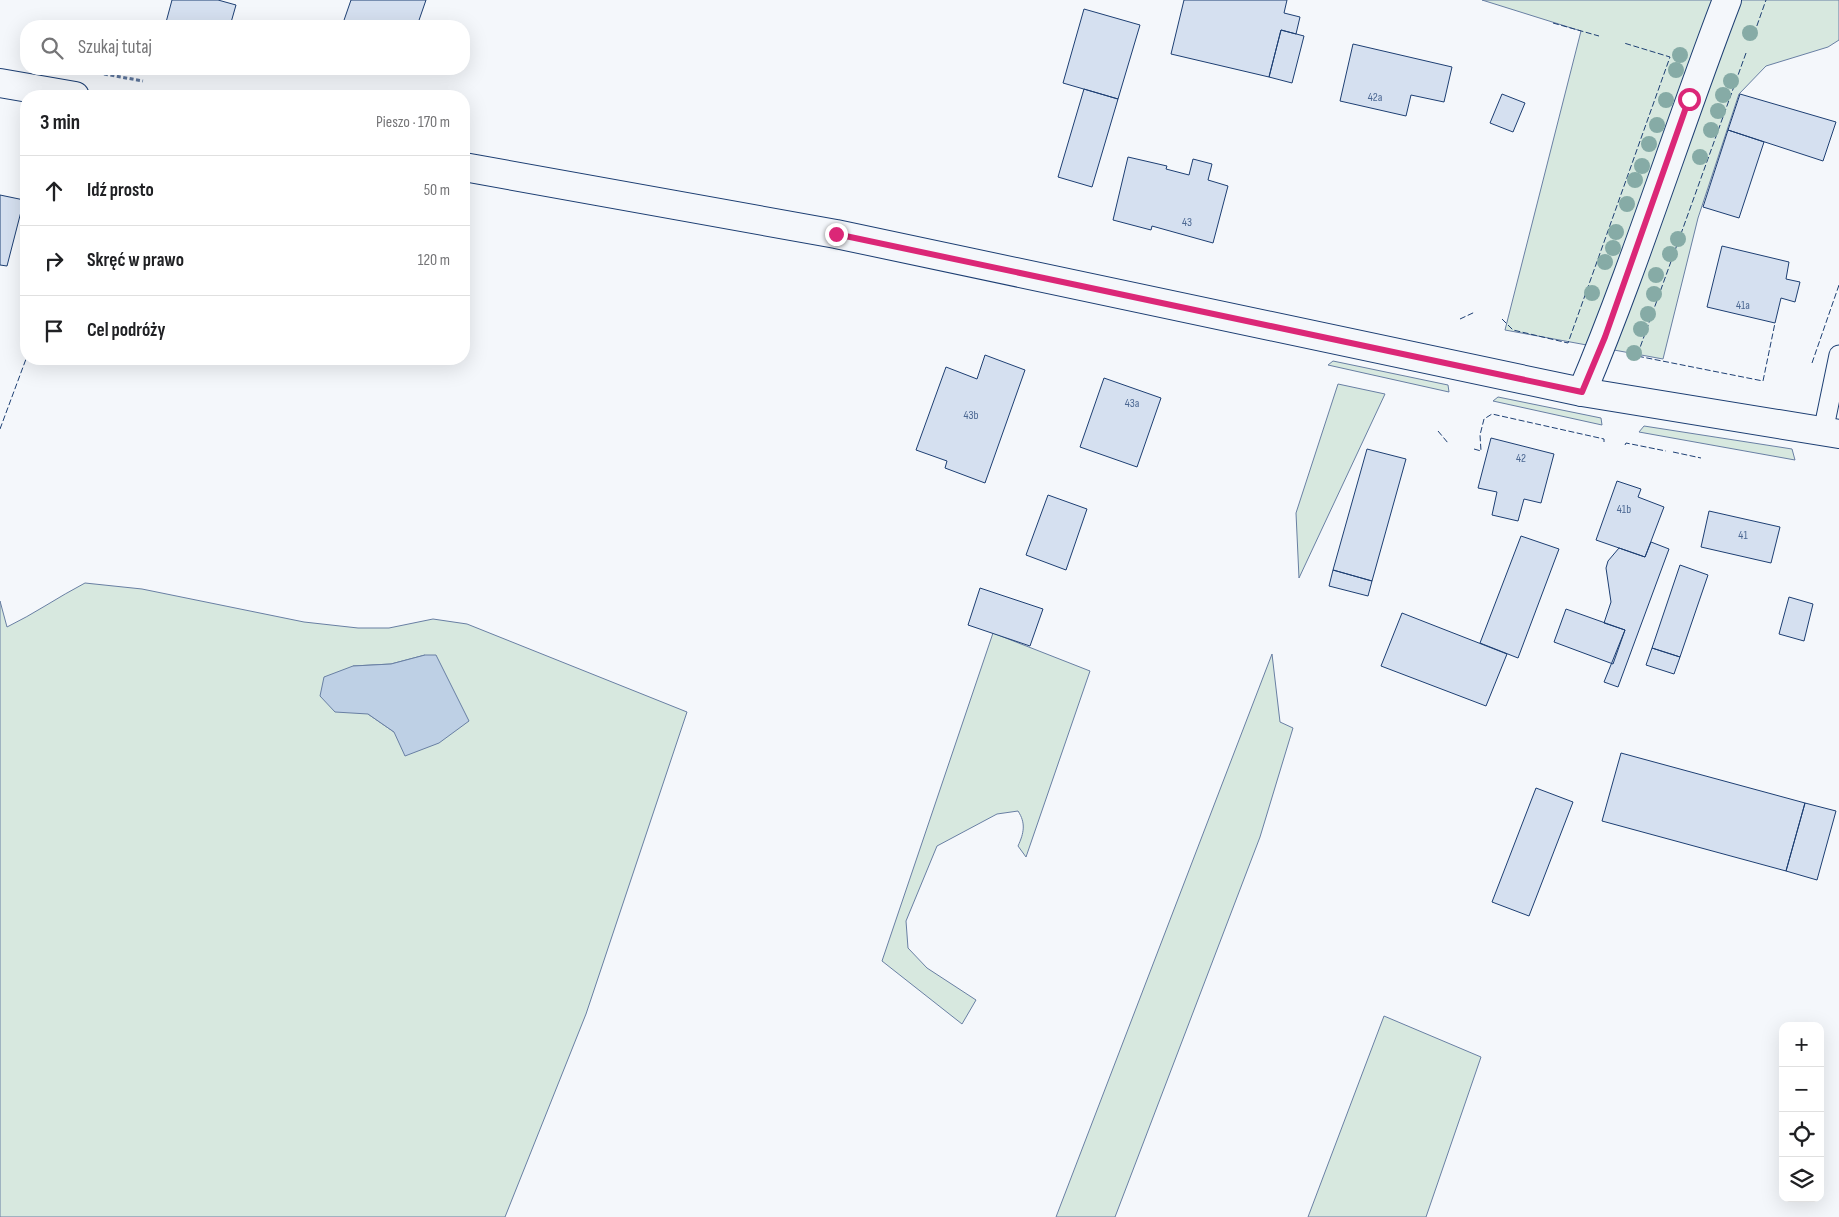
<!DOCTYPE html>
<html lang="pl">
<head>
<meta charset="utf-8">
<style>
	:root { --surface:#fff; --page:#f6f6f6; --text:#202124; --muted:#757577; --line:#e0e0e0 }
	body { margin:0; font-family:"Sofia Sans Condensed",sans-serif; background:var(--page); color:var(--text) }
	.controls { position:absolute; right:15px; bottom:15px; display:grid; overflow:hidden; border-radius:10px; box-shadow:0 5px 20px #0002 }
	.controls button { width:45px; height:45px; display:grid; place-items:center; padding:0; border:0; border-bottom:1px solid var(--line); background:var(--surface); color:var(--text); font:25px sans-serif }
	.stop { position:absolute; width:15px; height:15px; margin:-11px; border:4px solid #db2777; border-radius:50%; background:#fff }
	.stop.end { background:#db2777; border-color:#fff; box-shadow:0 1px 5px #0008 }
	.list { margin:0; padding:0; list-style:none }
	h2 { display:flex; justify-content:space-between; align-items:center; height:65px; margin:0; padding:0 20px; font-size:21px }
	h2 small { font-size:16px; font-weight:400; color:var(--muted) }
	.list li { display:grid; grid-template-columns:32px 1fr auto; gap:15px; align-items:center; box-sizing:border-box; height:70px; padding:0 20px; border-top:1px solid var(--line) }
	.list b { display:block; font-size:19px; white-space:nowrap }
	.list em { font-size:16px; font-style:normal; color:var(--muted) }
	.icon { flex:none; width:28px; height:28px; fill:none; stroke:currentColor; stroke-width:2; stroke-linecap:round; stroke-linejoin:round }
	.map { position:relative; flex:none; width:1839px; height:1217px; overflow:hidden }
	.search { position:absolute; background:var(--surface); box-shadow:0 5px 20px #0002; left:20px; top:20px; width:450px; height:55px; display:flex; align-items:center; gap:12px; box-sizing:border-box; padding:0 18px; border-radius:20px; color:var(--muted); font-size:19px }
	.panel { position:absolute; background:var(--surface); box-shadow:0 5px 20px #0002; left:20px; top:90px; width:450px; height:275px; border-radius:20px }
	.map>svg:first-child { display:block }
</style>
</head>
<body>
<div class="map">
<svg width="1839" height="1217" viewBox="0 0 1839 1217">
	<rect width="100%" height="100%" fill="#f4f7fb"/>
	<path fill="#d7e8df" stroke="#687fa3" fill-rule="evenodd" d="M1482,0H1839V40L1828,47L1766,66L1739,94L1698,218L1663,359L1505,330L1581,31Z
		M1333,361L1448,385L1449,392L1328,365Z
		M1338,384L1385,394L1299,578L1296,513Z
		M1498,397L1601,418L1602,425L1493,401Z
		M1644,426L1792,449L1795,460L1639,432Z
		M85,583L142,589L304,622L358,628H389L433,619L467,624L687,712L586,1014L505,1217H0V601L7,627C34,614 58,597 85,583ZM425,655L394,732L368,714L353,666L391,664Z
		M993,633L1090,671L1026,857L1018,846C1024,833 1026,823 1018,811L997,814L937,846L906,921L908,948L927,968L976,1000L962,1024L882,961Z
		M1272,654L1280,722L1293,728L1260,837L1115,1217H1056Z
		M1384,1016L1481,1057L1426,1217H1308Z"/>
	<path fill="#bed0e5" stroke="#687fa3" d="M425,655H436L469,721L439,743L405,756L394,732L368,714L335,712L320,696L324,677L353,666L391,664Z"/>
	<path fill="#d5e0f0" stroke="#1d3f73" d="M172,0H218L236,5L230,26H165Z
		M351,0H426L417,26H342Z
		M1184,0H1287L1284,13L1300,17L1296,34L1281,30L1269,77L1171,54Z
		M1084,9L1140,25L1118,99L1063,83Z
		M1281,30L1304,36L1292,83L1269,77Z
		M1353,44L1452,67L1444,102L1411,95L1406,116L1340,101Z
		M1084,89L1118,99L1092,187L1058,177Z
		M1502,94L1525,103L1513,132L1490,123Z
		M1740,94L1836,122L1823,161L1728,130Z
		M1728,130L1764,142L1739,218L1703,207Z
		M1128,157L1167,166L1166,169L1189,175L1193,159L1212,164L1208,180L1228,186L1213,243L1152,226L1151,230L1113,220Z
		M0,195L24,200L7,266L0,265Z
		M1722,246L1789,262L1786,279L1800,282L1795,302L1781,298L1775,323L1707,307Z
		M985,355L1025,370L985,483L945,468L947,461L916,450L946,367L977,379Z
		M1104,378L1161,398L1137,467L1080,447Z
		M1491,438L1554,454L1541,503L1524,499L1518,521L1492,515L1497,492L1478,488Z
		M1367,449L1406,459L1372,581L1333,570Z
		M1617,481L1641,489L1638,497L1664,507L1645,557L1596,540Z
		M1048,495L1087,509L1066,570L1026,555Z
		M1709,511L1780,527L1771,563L1701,547Z
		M1521,536L1559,549L1518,658L1480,643Z
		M1651,542L1669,549L1618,687L1604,682L1625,630L1604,623L1611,602L1606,568L1608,561L1619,548L1645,557Z
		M1680,565L1708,575L1680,657L1652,648Z
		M1333,570L1372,581L1368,596L1329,586Z
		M980,588L1043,609L1030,646L968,625Z
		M1789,597L1813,604L1804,641L1779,634Z
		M1566,609L1625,630L1613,664L1554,642Z
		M1402,613L1507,654L1486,706L1381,666Z
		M1652,648L1680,657L1674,674L1646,665Z
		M1621,753L1805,803L1786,871L1602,821Z
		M1536,788L1573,802L1529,916L1492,902Z
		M1805,803L1836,811L1817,880L1786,871Z"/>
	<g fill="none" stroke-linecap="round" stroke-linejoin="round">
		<defs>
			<path id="service" d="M1823,432L1839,355"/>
			<path id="minor" d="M1582,392C1636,264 1677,130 1727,0"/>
			<path id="tertiary" d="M0,83L75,96
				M464,167L836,234L1582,392L1839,434"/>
		</defs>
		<use href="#service" stroke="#1d3f73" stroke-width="21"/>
		<use href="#minor" stroke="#1d3f73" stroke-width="30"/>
		<use href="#tertiary" stroke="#1d3f73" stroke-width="30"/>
		<path stroke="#5e769c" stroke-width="3" stroke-dasharray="4 2.5" stroke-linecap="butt" d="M104,74L143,81"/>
		<use href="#service" stroke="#f4f7fb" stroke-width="19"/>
		<use href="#minor" stroke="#f4f7fb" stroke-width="28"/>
		<use href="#tertiary" stroke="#f4f7fb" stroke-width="28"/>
		<path stroke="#1d3f73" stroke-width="1" stroke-dasharray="6 2.5" stroke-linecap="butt" d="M1553,23L1599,36
			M1754,34L1766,0
			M1746,53L1637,356L1763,381L1775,323
			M24,200L26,191
			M1460,319L1475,312
			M1502,319L1513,330L1568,343L1670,57L1624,43
			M1812,363L1839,285
			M0,429L26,359
			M1438,431L1448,443
			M1625,445L1626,443L1666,451
			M1474,449L1481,451L1480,435L1484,419L1492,414L1604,439V442
			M1673,452L1701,458"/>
	</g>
	<g fill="#86aba6">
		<circle cx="1750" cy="33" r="8"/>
		<circle cx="1680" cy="55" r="8"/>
		<circle cx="1676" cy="70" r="8"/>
		<circle cx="1731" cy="81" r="8"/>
		<circle cx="1723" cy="95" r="8"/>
		<circle cx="1666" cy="100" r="8"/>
		<circle cx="1718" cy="111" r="8"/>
		<circle cx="1657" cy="125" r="8"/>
		<circle cx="1711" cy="130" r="8"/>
		<circle cx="1649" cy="144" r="8"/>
		<circle cx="1700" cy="157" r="8"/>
		<circle cx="1642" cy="166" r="8"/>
		<circle cx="1635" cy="180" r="8"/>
		<circle cx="1627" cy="204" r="8"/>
		<circle cx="1616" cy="232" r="8"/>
		<circle cx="1678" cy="239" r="8"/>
		<circle cx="1613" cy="248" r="8"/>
		<circle cx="1670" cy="254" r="8"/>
		<circle cx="1605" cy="262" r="8"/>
		<circle cx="1656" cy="275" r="8"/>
		<circle cx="1592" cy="293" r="8"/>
		<circle cx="1654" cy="294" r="8"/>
		<circle cx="1648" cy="314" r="8"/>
		<circle cx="1641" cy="329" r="8"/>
		<circle cx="1634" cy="353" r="8"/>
	</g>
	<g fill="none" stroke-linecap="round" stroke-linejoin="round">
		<path stroke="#db2777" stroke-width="6" d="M836,234L1582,392L1605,337L1689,99"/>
	</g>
	<g text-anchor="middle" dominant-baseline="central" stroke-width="4" stroke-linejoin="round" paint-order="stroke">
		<g font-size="12" fill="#4b6792">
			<text x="1375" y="97">42a</text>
			<text x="1187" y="222">43</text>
			<text x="1743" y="305">41a</text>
			<text x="1132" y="403">43a</text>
			<text x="971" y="415">43b</text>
			<text x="1521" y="458">42</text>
			<text x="1624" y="509">41b</text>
			<text x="1743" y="535">41</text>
		</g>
	</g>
</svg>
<div class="controls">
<button>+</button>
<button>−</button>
<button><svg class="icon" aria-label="locate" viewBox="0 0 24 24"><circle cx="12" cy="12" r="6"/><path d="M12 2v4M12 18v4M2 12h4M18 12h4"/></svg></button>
<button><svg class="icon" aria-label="layers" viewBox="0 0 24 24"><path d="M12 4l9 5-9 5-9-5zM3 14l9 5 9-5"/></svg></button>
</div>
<div class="stop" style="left:1689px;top:99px"></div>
<div class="stop end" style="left:836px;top:234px"></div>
<div class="search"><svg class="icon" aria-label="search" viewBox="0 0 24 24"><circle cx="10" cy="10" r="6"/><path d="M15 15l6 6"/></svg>Szukaj tutaj</div>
<section class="panel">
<h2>3 min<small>Pieszo · 170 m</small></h2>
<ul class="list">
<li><svg class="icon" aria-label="ahead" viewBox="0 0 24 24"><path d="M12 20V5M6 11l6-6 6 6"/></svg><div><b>Idź prosto</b></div><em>50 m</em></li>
<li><svg class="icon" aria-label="right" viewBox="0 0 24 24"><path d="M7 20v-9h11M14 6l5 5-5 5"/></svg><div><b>Skręć w prawo</b></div><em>120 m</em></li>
<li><svg class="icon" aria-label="arrive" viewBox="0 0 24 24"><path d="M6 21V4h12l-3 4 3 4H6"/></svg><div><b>Cel podróży</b></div></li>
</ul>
</section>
</div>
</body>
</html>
